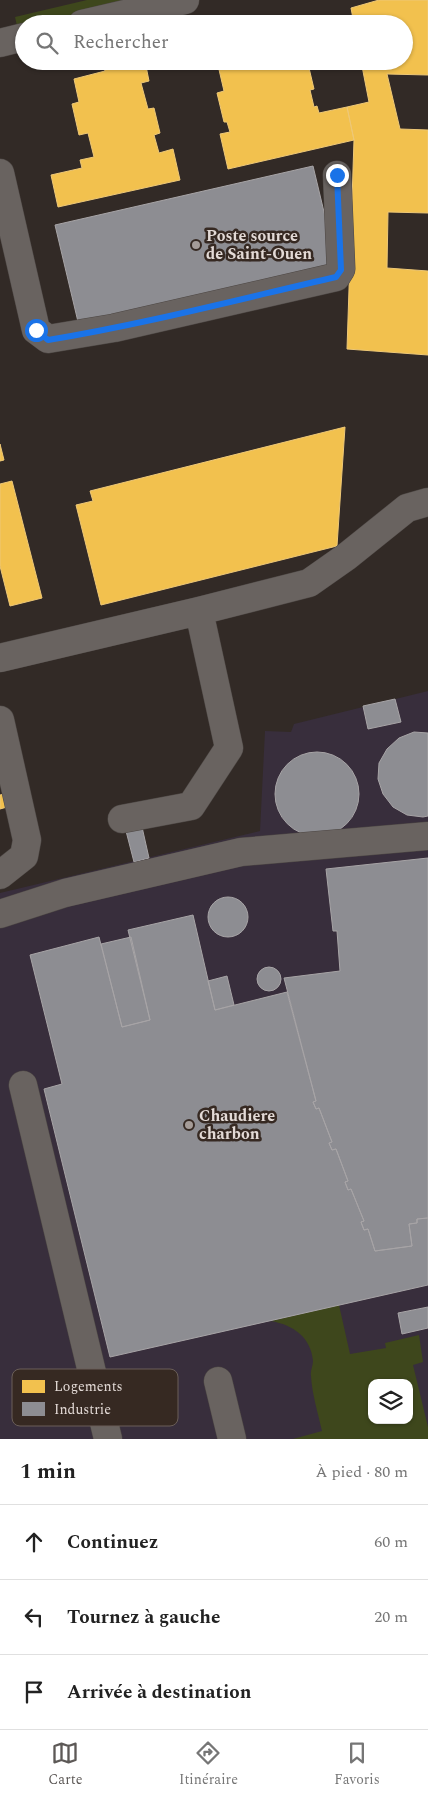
<!DOCTYPE html>
<html lang="fr">
<head>
<meta charset="utf-8">
<style>
	:root { --surface:#fff; --page:#f2f2f2; --text:#222; --muted:#767676; --line:#e0e0e0; --accent:#5d5957 }
	body { margin:0; font-family:Spectral,serif; background:var(--page); color:var(--text) }
	.controls { position:absolute; right:15px; bottom:15px; display:grid; overflow:hidden; border-radius:10px; box-shadow:0 1px 4px #0004 }
	.controls button { width:45px; height:45px; display:grid; place-items:center; padding:0; border:0; border-bottom:1px solid var(--line); background:var(--surface); color:var(--text); font:25px sans-serif }
	.stop { position:absolute; width:15px; height:15px; margin:-11px; border:4px solid #1a73e8; border-radius:50%; background:#fff }
	.stop.end { background:#1a73e8; border-color:#fff; box-shadow:0 1px 5px #0008 }
	.list { margin:0; padding:0; list-style:none }
	h2 { display:flex; justify-content:space-between; align-items:center; height:65px; margin:0; padding:0 20px; font-size:21px }
	h2 small { font-size:16px; font-weight:400; color:var(--muted) }
	.list li { display:grid; grid-template-columns:32px 1fr auto; gap:15px; align-items:center; box-sizing:border-box; height:75px; padding:0 20px; border-top:1px solid var(--line) }
	.list b { display:block; font-size:19px; white-space:nowrap }
	.list em { font-size:16px; font-style:normal; color:var(--muted) }
	.icon { flex:none; width:28px; height:28px; fill:none; stroke:currentColor; stroke-width:2; stroke-linecap:round; stroke-linejoin:round }
	.map { position:relative; flex:none; width:428px; height:1439px; overflow:hidden }
	.search { position:absolute; background:var(--surface); box-shadow:0 1px 4px #0004; left:15px; right:15px; top:15px; height:55px; display:flex; align-items:center; gap:12px; box-sizing:border-box; padding:0 18px; border-radius:28px; color:var(--muted); font-size:19px }
	.sheet { height:290px; background:var(--surface) }
	nav { display:flex; justify-content:space-around; align-items:center; box-sizing:border-box; height:70px; border-top:1px solid var(--line); background:var(--surface); font-size:14px; color:var(--muted) }
	nav a { display:grid; justify-items:center; gap:2px }
	nav .on { color:var(--accent) }
	.map>svg:first-child { display:block }
</style>
</head>
<body>
<div class="map">
<svg width="428" height="1439" viewBox="0 0 428 1439">
	<rect width="100%" height="100%" fill="#322a26"/>
	<path fill="#382e3c" fill-rule="evenodd" d="M428,691V1439H0V893L260,831L265,731L291,732L294,724ZM372,1383H409V1420H372Z"/>
	<path fill="#3e471c" fill-rule="evenodd" d="M87,0H143L43,24H24L18,30L15,17Z
		M339,1305L350,1354L386,1348L385,1343L419,1335L423,1362L413,1365L428,1427V1439H293L322,1431C318,1413 312,1394 311,1376C310,1371 313,1366 313,1361C311,1337 293,1325 271,1321ZM372,1383H409V1420H372Z"/>
	<path fill="#f2c14e" stroke="#eec877" d="M379,0H428V75L387,74L400,129L428,130V213L388,212L387,268L428,271V355L347,349L354,140L347,107L369,102L361,61H404V24H354L351,8Z
		M113,61H145L149,81L141,83L148,109L154,108L160,133L154,135L159,153L173,149L180,180L58,207L51,175L82,168L80,160L94,157L88,133L79,135L72,104L79,102L74,79L105,71L103,64Z
		M217,61H303L305,69L309,68L314,89L310,90L314,107L317,106L319,113L347,107L354,140L228,169L220,134L230,132L227,122H224L217,93L224,91Z
		M345,427L337,546L101,605L76,505L93,501L90,491Z
		M0,444L4,460L0,461Z
		M12,481L42,598L10,606L0,566V484Z
		M4,794L7,807L0,809V795Z"/>
	<path fill="#8d8d92" stroke="#a7a4a6" d="M313,166L337,266L79,326L55,225Z
		M395,699L401,722L368,729L363,706Z
		M414,732L428,733V816L423,817L407,815L393,807L383,794L378,779L379,763L387,749L399,738Z
		M275 794a42 42 0 1 1 84 0a42 42 0 1 1-84 0Z
		M142,827L149,858L134,862L126,831Z
		M428,858V1218L417,1219V1223L409,1224L412,1246L375,1251L368,1229L364,1230L361,1222L364,1221L351,1189L348,1190L345,1182L348,1181L336,1149L332,1150L329,1143L332,1142L319,1108L316,1109L313,1102L316,1101L284,978L340,971L337,931H333L326,869Z
		M208 917a20 20 0 1 1 40 0a20 20 0 1 1-40 0Z
		M193,915L215,1010L287,992L316,1101L313,1102L316,1109L319,1108L332,1142L329,1143L332,1150L336,1149L348,1181L345,1182L348,1190L351,1189L364,1221L361,1222L364,1230L368,1229L375,1251L412,1246L409,1224L417,1223V1219L428,1218V1285L110,1357L44,1089L62,1084L30,955L99,937L122,1027L150,1020L128,930Z
		M131,937L150,1020L122,1027L101,944Z
		M257 979a12 12 0 1 1 24 0a12 12 0 1 1-24 0Z
		M227,976L234,1005L215,1010L208,981Z
		M428,1307V1328L402,1334L398,1313Z"/>
	<g fill="none" stroke-linecap="round" stroke-linejoin="round">
		<defs>
			<path id="minor" d="M82,24L185,0
				M0,43L24,37
				M0,173L36,330L48,339L114,328L336,277L341,269L337,175
				M0,658L199,611L309,583L346,557L407,508L428,502
				M0,720L27,840L24,856L0,875
				M122,819L191,806L229,748L199,611
				M0,914L65,893L241,852L428,836
				M23,1085L108,1439
				M218,1381L232,1439"/>
		</defs>
		<use href="#minor" stroke="#4d4744" stroke-width="29"/>
		<use href="#minor" stroke="#696360" stroke-width="28"/>
	</g>
	<g fill="none" stroke-linecap="round" stroke-linejoin="round">
		<path stroke="#1a73e8" stroke-width="6" d="M36,330L48,340C145,324 240,299 336,277L341,270L337,175"/>
	</g>
	<g fill="#a59c98" stroke="#362922" stroke-width="2">
		<circle cx="196" cy="245" r="5"/>
		<circle cx="189" cy="1125" r="5"/>
	</g>
	<g text-anchor="middle" dominant-baseline="central" stroke-width="5" stroke-linejoin="round" paint-order="stroke">
		<g font-size="16" font-weight="bold" fill="#e3dad6" stroke="#362922" text-anchor="start">
			<text x="206" y="236">Poste source<tspan x="206" dy="18">de Saint-Ouen</tspan></text>
			<text x="199" y="1116">Chaudiere<tspan x="199" dy="18">charbon</tspan></text>
		</g>
	</g>
	<rect x="12" y="1369" width="166" height="57" rx="8" fill="#362922" stroke="#6a5e58" stroke-width="1"/>
	<rect x="22" y="1380" width="23" height="13" fill="#f2c14e"/>
	<rect x="22" y="1402" width="23" height="14" fill="#8d8d92"/>
	<g font-size="14" fill="#e3dad6">
		<text x="54" y="1391">Logements</text>
		<text x="54" y="1414">Industrie</text>
	</g>
</svg>
<div class="controls">
<button><svg class="icon" aria-label="layers" viewBox="0 0 24 24"><path d="M12 4l9 5-9 5-9-5zM3 14l9 5 9-5"/></svg></button>
</div>
<div class="stop" style="left:36px;top:330px"></div>
<div class="stop end" style="left:337px;top:175px"></div>
<div class="search"><svg class="icon" aria-label="search" viewBox="0 0 24 24"><circle cx="10" cy="10" r="6"/><path d="M15 15l6 6"/></svg>Rechercher</div>
</div>
<section class="sheet">
<h2>1 min<small>À pied · 80 m</small></h2>
<ul class="list">
<li><svg class="icon" aria-label="ahead" viewBox="0 0 24 24"><path d="M12 20V5M6 11l6-6 6 6"/></svg><div><b>Continuez</b></div><em>60 m</em></li>
<li><svg class="icon" aria-label="left" viewBox="0 0 24 24"><path d="M17 20v-9H6M10 6l-5 5 5 5"/></svg><div><b>Tournez à gauche</b></div><em>20 m</em></li>
<li><svg class="icon" aria-label="arrive" viewBox="0 0 24 24"><path d="M6 21V4h12l-3 4 3 4H6"/></svg><div><b>Arrivée à destination</b></div></li>
</ul>
</section>
<nav>
<a class="on"><svg class="icon" aria-label="map" viewBox="0 0 24 24"><path d="M3 6l6-2 6 2 6-2v14l-6 2-6-2-6 2zM9 4v14M15 6v14"/></svg>Carte</a>
<a><svg class="icon" aria-label="directions" viewBox="0 0 24 24"><path d="M12 3l9 9-9 9-9-9zM9 14v-3h6M13 9l2 2-2 2"/></svg>Itinéraire</a>
<a><svg class="icon" aria-label="saved" viewBox="0 0 24 24"><path d="M7 4h10v16l-5-4-5 4z"/></svg>Favoris</a>
</nav>
</body>
</html>
